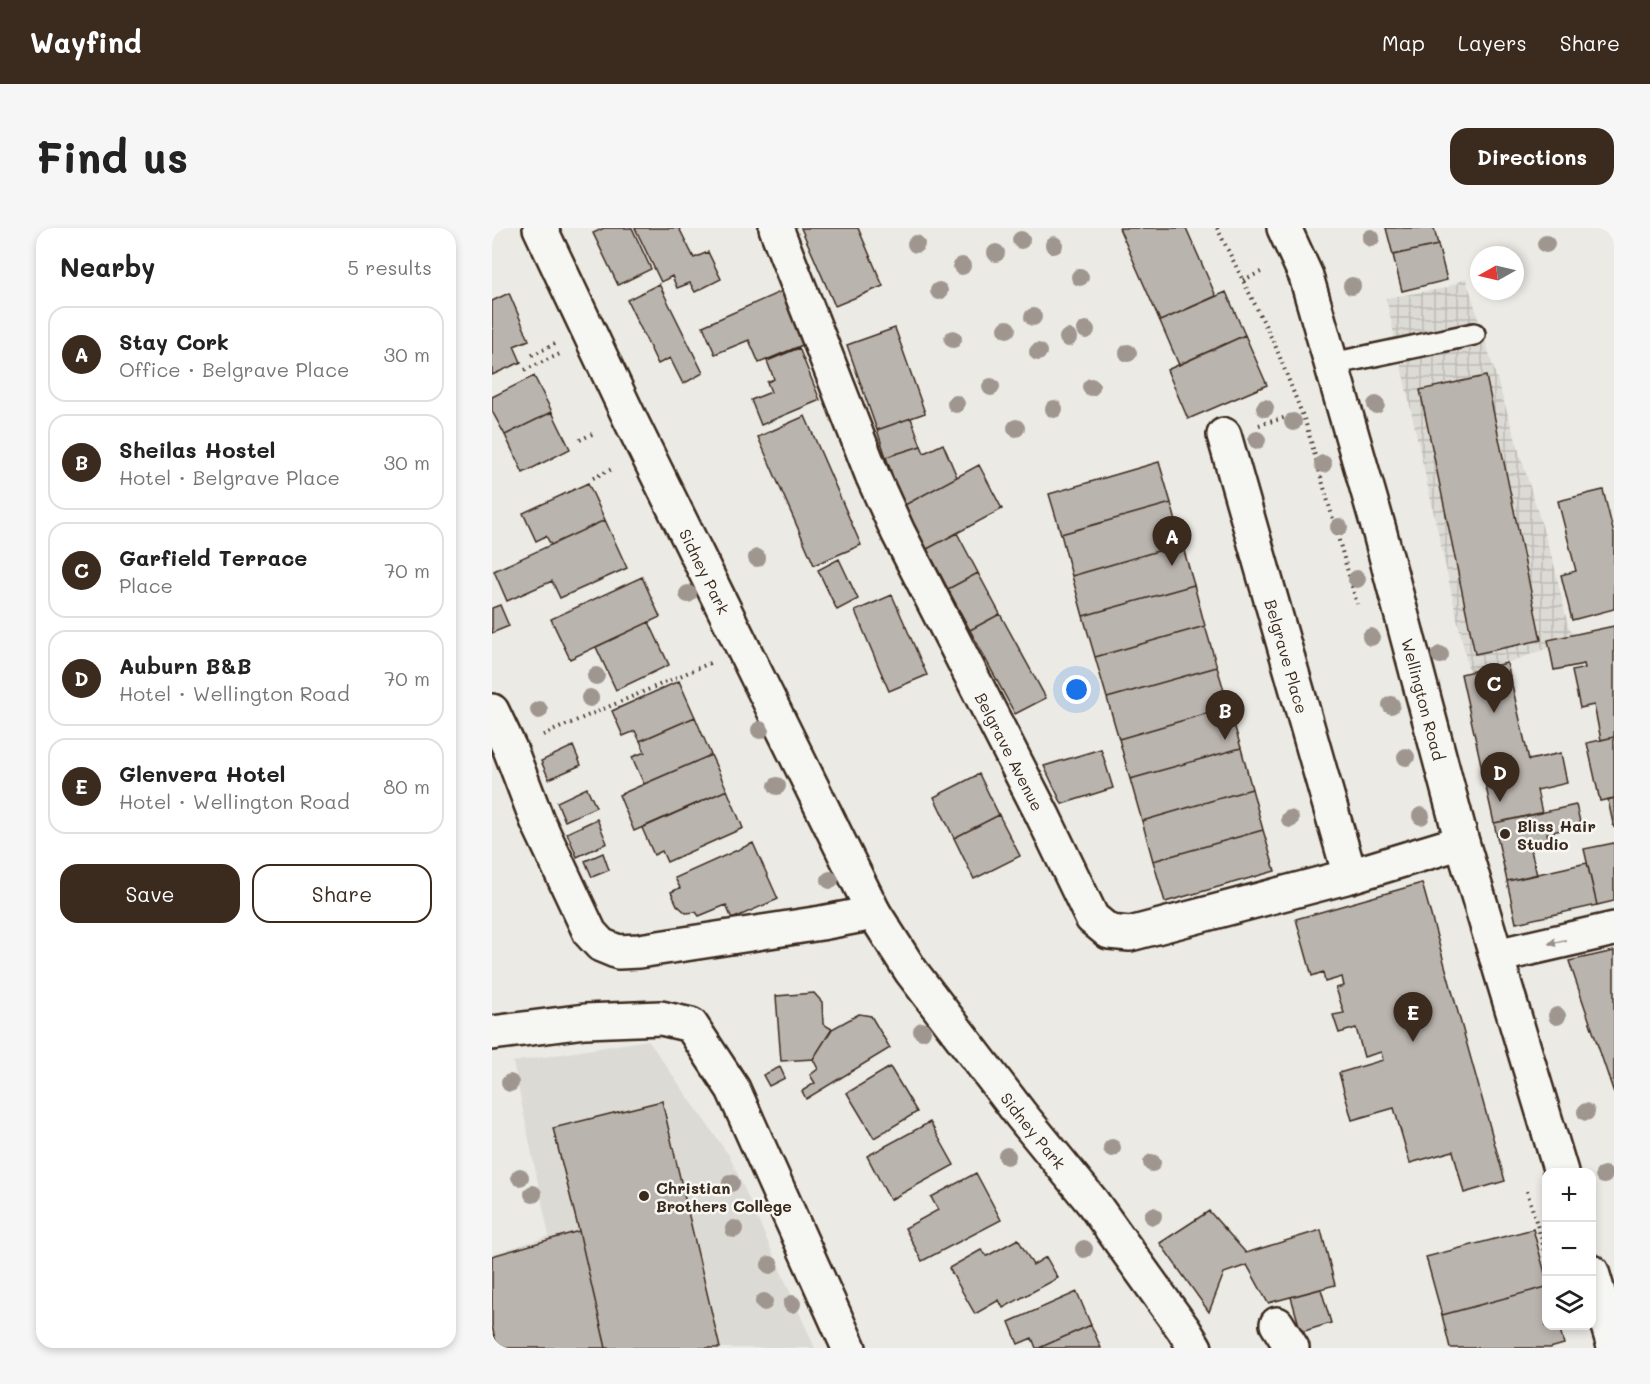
<!DOCTYPE html>
<html lang="en">
<head>
<meta charset="utf-8">
<style>
	:root { --surface:#fff; --page:#f6f6f6; --text:#222; --muted:#767676; --line:#e0e0e0; --accent:#3b2a1e }
	body { margin:0; font-family:Mali,sans-serif; background:var(--page); color:var(--text) }
	.controls { position:absolute; right:18px; bottom:18px; display:grid; overflow:hidden; border-radius:12px; box-shadow:0 3px 9px #0003 }
	.controls button { width:54px; height:54px; display:grid; place-items:center; padding:0; border:0; border-bottom:2px solid var(--line); background:var(--surface); color:var(--text); font:30px sans-serif }
	.compass { position:absolute; left:978px; top:18px; width:54px; height:54px; border-radius:50%; background:var(--surface); box-shadow:0 3px 9px #0003; rotate:262deg }
	.you { position:absolute; left:585px; top:462px; width:21px; height:21px; margin:-15px; border:4px solid #fff; border-radius:50%; background:#1a73e8; box-shadow:0 0 0 9px #1a73e833 }
	.badge { display:grid; place-items:center; width:39px; height:39px; border-radius:50%; background:var(--accent); color:#fff; font-size:20px; font-weight:700 }
	.pin { position:absolute; translate:-50% -50px; filter:drop-shadow(0 2px 3px #0008) }
	.pin::after { content:''; position:absolute; top:32px; width:21px; height:18px; background:inherit; clip-path:polygon(0 0,100% 0,50% 100%) }
	.list { margin:0; padding:0; list-style:none }
	h2 { display:flex; justify-content:space-between; align-items:center; height:78px; margin:0; padding:0 24px; font-size:26px }
	h2 small { font-size:20px; font-weight:400; color:var(--muted) }
	.list li { display:grid; grid-template-columns:39px 1fr auto; gap:18px; align-items:center; box-sizing:border-box; height:96px; margin:0 12px 12px; padding:0 12px; border:2px solid var(--line); border-radius:18px }
	.list b { display:block; font-size:22px; white-space:nowrap }
	.list p { margin:0; font-size:20px; white-space:nowrap; color:var(--muted) }
	.list em { font-size:20px; font-style:normal; color:var(--muted) }
	.actions { display:flex; gap:12px; padding:18px 24px }
	.actions a { flex:1; padding:14px 0; border:2px solid var(--accent); border-radius:18px; text-align:center; font-size:21px; color:var(--accent) }
	.actions .main { background:var(--accent); color:#fff }
	.icon { flex:none; width:33px; height:33px; fill:none; stroke:currentColor; stroke-width:2; stroke-linecap:round; stroke-linejoin:round }
	.map { position:relative; flex:none; width:1122px; height:1120px; overflow:hidden; border-radius:18px }
	header { display:flex; align-items:center; gap:36px; box-sizing:border-box; height:84px; padding:0 30px; background:var(--accent); color:#fff }
	header strong { font-size:28px }
	nav { display:flex; gap:33px; margin-inline-start:auto; font-size:21px }
	.intro { display:flex; align-items:center; justify-content:space-between; box-sizing:border-box; height:144px; padding:0 36px }
	h1 { margin:0; font-size:42px }
	.button { padding:15px 27px; border-radius:18px; background:var(--accent); color:#fff; font-size:21px; font-weight:700 }
	main { display:flex; gap:36px; padding:0 36px }
	aside { flex:1; background:var(--surface); border-radius:18px; box-shadow:0 3px 9px #0003 }
	.map>svg:first-child { display:block }
</style>
</head>
<body>
<header>
<strong>Wayfind</strong>
<nav><a>Map</a><a>Layers</a><a>Share</a></nav>
</header>
<div class="intro"><h1>Find us</h1><a class="button">Directions</a></div>
<main>
<aside>
<h2>Nearby<small>5 results</small></h2>
<ul class="list">
<li><span class="badge">A</span><div><b>Stay Cork</b><p>Office · Belgrave Place</p></div><em>30 m</em></li>
<li><span class="badge">B</span><div><b>Sheilas Hostel</b><p>Hotel · Belgrave Place</p></div><em>30 m</em></li>
<li><span class="badge">C</span><div><b>Garfield Terrace</b><p>Place</p></div><em>70 m</em></li>
<li><span class="badge">D</span><div><b>Auburn B&amp;B</b><p>Hotel · Wellington Road</p></div><em>70 m</em></li>
<li><span class="badge">E</span><div><b>Glenvera Hotel</b><p>Hotel · Wellington Road</p></div><em>80 m</em></li>
</ul>
<div class="actions"><a class="main">Save</a><a>Share</a></div>
</aside>
<div class="map">
<svg width="1122" height="1120" viewBox="0 0 1122 1120">
	<defs>
		<pattern id="industrial-grid" width="8" height="8" patternUnits="userSpaceOnUse" patternTransform="scale(1.5)"><rect width="8" height="8" fill="#dcdad4"/><path d="M0 4h8M4 0v8" fill="none" stroke="#bebbb6"/></pattern>
	</defs>
	<rect width="100%" height="100%" fill="#ebeae5"/>
	<filter id="ink" filterUnits="userSpaceOnUse"><feTurbulence type="fractalNoise" baseFrequency=".0167" numOctaves="2"/><feDisplacementMap in="SourceGraphic" scale="12" xChannelSelector="R" yChannelSelector="G"/><feConvolveMatrix kernelMatrix="1 2 1 2 8 2 1 2 1" color-interpolation-filters="sRGB"/></filter>
	<g filter="url(#ink)">
		<path fill="#dcdad4" d="M156,812L238,929L323,1120H0V1026L57,1008L21,834Z"/>
		<path fill="url(#industrial-grid)" d="M974,50L1063,340L1076,398L1082,407L1059,419L1015,435L977,444L894,70L954,60Z"/>
		<path fill="#bab4ae" stroke="#3b2a1e" stroke-width="1.5" d="M112,0H140L159,41L126,57L101,5Z
			M143,0H187L202,30L216,24L229,51L203,64L198,55L185,60L180,48L169,54Z
			M309,0H366L391,58L343,78Z
			M627,0H694L724,68L668,93Z
			M894,0H942L946,17L901,27Z
			M946,17L955,52L910,63L901,27Z
			M167,56L211,145L191,156L178,130L166,136L135,72Z
			M297,60L320,113L267,135L257,112L223,126L211,98Z
			M734,64L753,107L687,137L668,93Z
			M17,65L37,112L22,118L29,134L0,147V73Z
			M403,100L433,185L385,202L355,117Z
			M753,107L775,157L696,191L675,142Z
			M307,120L328,172L269,197L259,172L279,164L275,154L282,151L275,133Z
			M42,148L60,184L13,207L0,183V169Z
			M994,148L1049,412L983,426L928,162Z
			M60,184L78,221L31,245L13,207Z
			M313,188L369,317L322,337L266,209Z
			M419,190L429,218L394,229L385,202Z
			M451,216L465,249L411,278L394,229L429,218L432,225Z
			M667,234L679,275L569,306L557,266Z
			M487,237L510,281L435,321L411,278Z
			M96,255L113,292L59,317L54,308L44,313L31,285Z
			M1111,262L1122,306V381L1080,392L1069,347L1084,343L1066,273Z
			M679,275L690,316L580,348L569,306Z
			M113,292L135,340L68,370L60,353L15,373L2,343Z
			M465,305L486,345L456,361L435,321Z
			M690,316L702,357L591,388L580,348Z
			M347,331L366,371L345,382L326,342Z
			M486,345L508,386L478,402L456,361Z
			M150,349L168,389L78,431L59,391Z
			M702,357L713,398L603,429L591,388Z
			M400,367L435,447L397,463L363,383Z
			M8,377L17,398L0,405V380Z
			M508,386L554,470L523,486L478,402Z
			M157,394L177,437L124,462L104,419Z
			M713,398L725,439L615,470L603,429Z
			M1122,398V509L1109,512L1102,477L1088,480L1080,443L1093,440L1092,436L1062,442L1056,412Z
			M1015,435L1037,532L1069,525L1075,555L1045,562L1050,585L1002,595L969,446Z
			M725,439L737,479L627,511L615,470Z
			M187,453L203,489L148,513L143,503L131,508L120,483Z
			M737,479L749,520L638,551L627,511Z
			M203,489L219,527L152,556L140,529L153,524L148,513Z
			M1122,509V570L1108,573L1095,515Z
			M81,518L89,537L57,551L49,533Z
			M749,520L760,561L650,593L638,551Z
			M609,521L621,560L570,576L552,538Z
			M219,527L235,562L142,603L127,567Z
			M487,546L507,587L462,610L442,569Z
			M95,560L104,579L73,593L65,574Z
			M760,561L771,602L661,633L650,593Z
			M235,562L251,600L175,634L170,623L162,627L150,600Z
			M1122,570V600L1116,572Z
			M1084,577L1089,598L1055,605L1057,614L1038,618L1045,647L1015,653L1002,595Z
			M507,587L528,628L482,651L462,610Z
			M105,591L115,615L85,629L75,605Z
			M771,602L783,643L673,674L661,633Z
			M261,615L286,671L240,691L234,677L207,688L204,684L194,685L185,677L179,664L188,660L183,650Z
			M1122,615V673L1105,677L1092,621Z
			M111,625L117,642L100,649L93,633Z
			M1095,635L1105,677L1024,695L1015,653Z
			M930,655L1013,953L972,965L961,923L918,935L902,880L860,892L847,845L891,832L889,824L872,829L864,800L847,805L841,787L852,785L844,760L852,758L850,749L833,754L831,744L820,748L804,691Z
			M1122,723V865L1077,733Z
			M322,765L330,774L331,796L340,801L321,831L289,833L284,768Z
			M367,786L379,788L398,820L314,871L310,863L323,855L318,847L326,841L321,831L340,801Z
			M288,839L293,850L277,858L271,847Z
			M398,839L425,884L382,910L355,865Z
			M170,873L228,1120H114L87,1003L61,900Z
			M438,894L462,937L398,972L375,928Z
			M484,945L509,992L430,1033L413,1000L446,982L439,969Z
			M717,983L754,1025L829,1002L843,1057L776,1075L755,1037L732,1045L717,1084L668,1015Z
			M1041,1001L1054,1049V1059L950,1087L934,1029Z
			M87,1003L114,1120H5L0,1098V1028Z
			M526,1011L541,1037L554,1029L566,1050L511,1080L507,1072L483,1086L457,1040L489,1022L495,1028Z
			M1054,1059V1098H1067L1072,1116L1058,1120H958L950,1087Z
			M829,1061L839,1095L809,1104L799,1069Z
			M585,1064L599,1097L547,1120H544L540,1110L526,1116L517,1094Z
			M599,1097L609,1120H547Z"/>
		<g fill="none" stroke-linecap="round" stroke-linejoin="round">
			<defs>
				<path id="service" d="M840,136L982,106"/>
				<g id="minor">
					<path id="s1" d="M48,0L139,193L382,685L419,743L529,887L601,975L692,1102L703,1120"/>
					<path id="s2" d="M284,0L381,249L406,304L551,588L600,690L617,704L638,706L858,648L970,614"/>
					<path id="s3" d="M792,0L814,48L886,298L970,614L1069,944"/>
					<path id="s4" d="M732,207L858,648"/>
					<path d="M0,483L18,521L45,592L98,705L109,717L126,724L147,723L329,695L382,685"/>
					<path d="M1004,728L1122,701"/>
					<path d="M0,805L93,793L169,790L199,797L241,861L357,1120"/>
					<path d="M1100,1044L1122,1118"/>
					<path d="M785,1096L800,1120"/>
				</g>
			</defs>
			<use href="#service" stroke="#3b2a1e" stroke-width="26"/>
			<use href="#minor" stroke="#3b2a1e" stroke-width="38"/>
			<path stroke="#3b2a1e" stroke-width="4" stroke-dasharray="1.5 4.5" stroke-linecap="butt" d="M725,0L783,117L814,196L865,376
				M751,52L771,43
				M40,127L63,116
				M33,142L68,126
				M767,197L802,187
				M88,212L104,204
				M101,250L122,240
				M51,507L218,435
				M1035,963L1054,1027"/>
			<use href="#service" stroke="#f6f6f2" stroke-width="21"/>
			<use href="#minor" stroke="#f6f6f2" stroke-width="33"/>
		</g>
		<g fill="#9f968f">
			<circle cx="879" cy="10" r="9"/>
			<circle cx="529" cy="12" r="9"/>
			<circle cx="424" cy="16" r="9"/>
			<circle cx="1054" cy="16" r="9"/>
			<circle cx="562" cy="17" r="9"/>
			<circle cx="504" cy="25" r="9"/>
			<circle cx="470" cy="38" r="9"/>
			<circle cx="588" cy="49" r="9"/>
			<circle cx="860" cy="58" r="9"/>
			<circle cx="447" cy="63" r="9"/>
			<circle cx="541" cy="89" r="9"/>
			<circle cx="515" cy="101" r="9"/>
			<circle cx="594" cy="102" r="9"/>
			<circle cx="576" cy="110" r="9"/>
			<circle cx="461" cy="111" r="9"/>
			<circle cx="546" cy="124" r="9"/>
			<circle cx="636" cy="125" r="9"/>
			<circle cx="499" cy="159" r="9"/>
			<circle cx="599" cy="159" r="9"/>
			<circle cx="464" cy="176" r="9"/>
			<circle cx="884" cy="177" r="9"/>
			<circle cx="773" cy="180" r="9"/>
			<circle cx="562" cy="181" r="9"/>
			<circle cx="801" cy="194" r="9"/>
			<circle cx="524" cy="200" r="9"/>
			<circle cx="765" cy="212" r="9"/>
			<circle cx="831" cy="236" r="9"/>
			<circle cx="847" cy="299" r="9"/>
			<circle cx="265" cy="330" r="9"/>
			<circle cx="865" cy="351" r="9"/>
			<circle cx="196" cy="366" r="9"/>
			<circle cx="879" cy="409" r="9"/>
			<circle cx="948" cy="427" r="9"/>
			<circle cx="104" cy="448" r="9"/>
			<circle cx="98" cy="470" r="9"/>
			<circle cx="899" cy="477" r="9"/>
			<circle cx="47" cy="482" r="9"/>
			<circle cx="268" cy="502" r="9"/>
			<circle cx="914" cy="529" r="9"/>
			<circle cx="285" cy="558" r="9"/>
			<circle cx="929" cy="588" r="9"/>
			<circle cx="798" cy="591" r="9"/>
			<circle cx="338" cy="652" r="9"/>
			<circle cx="1065" cy="788" r="9"/>
			<circle cx="430" cy="803" r="9"/>
			<circle cx="18" cy="855" r="9"/>
			<circle cx="1094" cy="884" r="9"/>
			<circle cx="620" cy="920" r="9"/>
			<circle cx="515" cy="928" r="9"/>
			<circle cx="660" cy="935" r="9"/>
			<circle cx="1112" cy="947" r="9"/>
			<circle cx="28" cy="949" r="9"/>
			<circle cx="239" cy="955" r="9"/>
			<circle cx="41" cy="966" r="9"/>
			<circle cx="661" cy="988" r="9"/>
			<circle cx="242" cy="1001" r="9"/>
			<circle cx="592" cy="1021" r="9"/>
			<circle cx="278" cy="1037" r="9"/>
			<circle cx="272" cy="1074" r="9"/>
			<circle cx="300" cy="1076" r="9"/>
		</g>
		<defs><path id="oneway-solid" d="M-6-.8H1V-3.2L6.5 0L1 3.2V.8H-6Z" transform="scale(1.5)"/></defs>
		<use fill="#989088" href="#oneway-solid" transform="translate(1065 714) rotate(168)"/>
	</g>
	<g fill="#3b2a1e" stroke="#f6f6f2" stroke-width="2">
		<circle cx="1013" cy="606" r="6"/>
		<circle cx="152" cy="968" r="6"/>
	</g>
	<g text-anchor="middle" dominant-baseline="central" stroke-width="5" stroke-linejoin="round" paint-order="stroke">
		<g font-size="16" fill="#3b2a1e" stroke="#f6f6f2">
			<text stroke="none"><textPath href="#s1" startOffset="381">Sidney Park</textPath></text>
			<text stroke="none"><textPath href="#s4" startOffset="230">Belgrave Place</textPath></text>
			<text stroke="none"><textPath href="#s3" startOffset="492">Wellington Road</textPath></text>
			<text stroke="none"><textPath href="#s2" startOffset="574">Belgrave Avenue</textPath></text>
			<text stroke="none"><textPath href="#s1" startOffset="1032">Sidney Park</textPath></text>
		</g>
		<g font-size="16" font-weight="bold" fill="#3b2a1e" stroke="#f6f6f2" text-anchor="start">
			<text x="1025" y="597">Bliss Hair<tspan x="1025" dy="18">Studio</tspan></text>
			<text x="164" y="959">Christian<tspan x="164" dy="18">Brothers College</tspan></text>
		</g>
	</g>
</svg>
<div class="controls">
<button>+</button>
<button>−</button>
<button><svg class="icon" aria-label="layers" viewBox="0 0 24 24"><path d="M12 4l9 5-9 5-9-5zM3 14l9 5 9-5"/></svg></button>
</div>
<svg class="compass" viewBox="-18 -18 36 36"><path d="M0-13l5 13h-10z" fill="#e53935"/><path d="M0 13l5-13h-10z" fill="#767676"/></svg>
<div class="you"></div>
<div class="pin badge" style="left:680px;top:338px">A</div>
<div class="pin badge" style="left:733px;top:512px">B</div>
<div class="pin badge" style="left:1002px;top:485px">C</div>
<div class="pin badge" style="left:1008px;top:574px">D</div>
<div class="pin badge" style="left:921px;top:814px">E</div>
</div>
</main>
</body>
</html>
